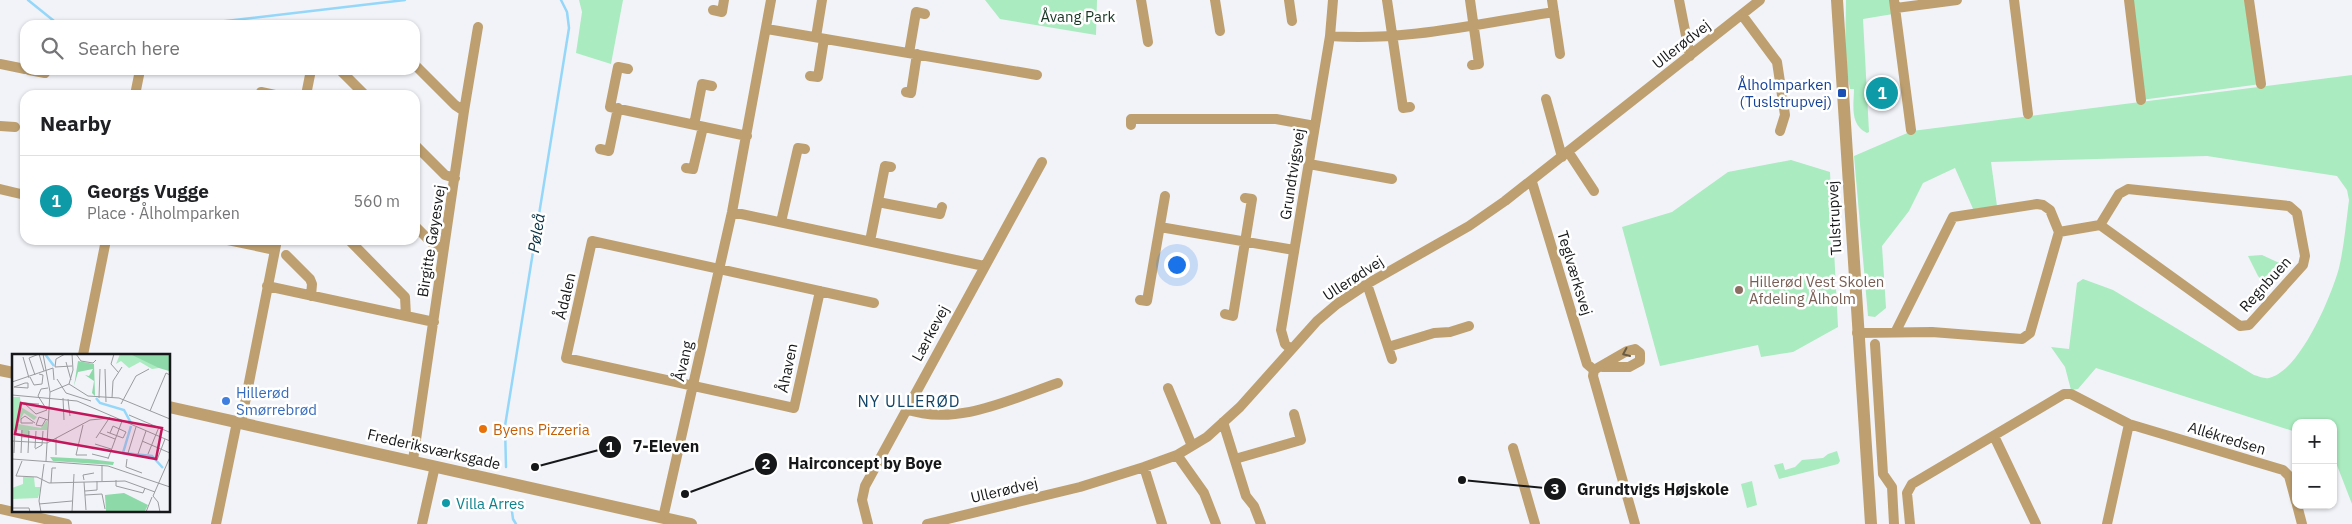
<!DOCTYPE html>
<html lang="en">
<head>
<meta charset="utf-8">
<style>
	:root { --surface:#fff; --page:#f2f2f2; --text:#202124; --muted:#757577; --line:#e0e0e0; --accent:#7c3aed }
	body { margin:0; font-family:"IBM Plex Sans",sans-serif; background:var(--page); color:var(--text) }
	.controls { position:absolute; right:15px; bottom:15px; display:grid; overflow:hidden; border-radius:10px; box-shadow:0 1px 4px #0004 }
	.controls button { width:45px; height:45px; display:grid; place-items:center; padding:0; border:0; border-bottom:1px solid var(--line); background:var(--surface); color:var(--text); font:25px sans-serif }
	.you { position:absolute; left:1176px; top:264px; width:18px; height:18px; margin:-12px; border:4px solid #fff; border-radius:50%; background:#1a73e8; box-shadow:0 0 0 8px #1a73e833 }
	.badge { display:grid; place-items:center; width:32px; height:32px; border-radius:50%; background:var(--accent); color:#fff; font-size:16px; font-weight:700 }
	.pin { position:absolute; translate:-50% -50%; border:2px solid #fff; box-shadow:0 1px 5px #0006 }
	.list { margin:0; padding:0; list-style:none }
	h2 { display:flex; justify-content:space-between; align-items:center; height:65px; margin:0; padding:0 20px; font-size:21px }
	h2 small { font-size:16px; font-weight:400; color:var(--muted) }
	.list li { display:grid; grid-template-columns:32px 1fr auto; gap:15px; align-items:center; box-sizing:border-box; height:90px; padding:0 20px; border-top:1px solid var(--line) }
	.list b { display:block; font-size:19px; white-space:nowrap }
	.list p { margin:0; font-size:16px; white-space:nowrap; color:var(--muted) }
	.list em { font-size:16px; font-style:normal; color:var(--muted) }
	.icon { flex:none; width:28px; height:28px; fill:none; stroke:currentColor; stroke-width:2; stroke-linecap:round; stroke-linejoin:round }
	.map { position:relative; flex:none; width:2352px; height:524px; overflow:hidden }
	.search { position:absolute; background:var(--surface); box-shadow:0 1px 4px #0004; left:20px; top:20px; width:400px; height:55px; display:flex; align-items:center; gap:12px; box-sizing:border-box; padding:0 18px; border-radius:15px; color:var(--muted); font-size:19px }
	.panel { position:absolute; background:var(--surface); box-shadow:0 1px 4px #0004; left:20px; top:90px; width:400px; height:155px; border-radius:15px }
	.map>svg:first-child { display:block }
</style>
</head>
<body>
<div class="map">
<svg width="2352" height="524" viewBox="0 0 2352 524">
	<rect width="100%" height="100%" fill="#f2f3f9"/>
	<path fill="#aaebbf" d="M579,0H623L611,64L576,53L582,12Z
		M985,0H1097L1096,35L1000,19Z
		M1846,0H1891L1893,14L1863,19L1869,132L1867,133C1849,125 1854,103 1854,89H1850L1845,64Z
		M2129,0H2249L2261,84L2141,100Z
		M2352,75V504L2333,455V423H2296V432L2096,368L2078,389L2071,390L2065,367L2051,347L2069,349L2077,283L2083,279L2113,290L2254,375C2258,376 2264,379 2269,378C2300,371 2331,297 2339,268C2344,247 2346,223 2349,200L2347,190L2337,176L2207,156L1991,162L1997,206L1974,211L1955,168L1923,183L1909,211L1882,246L1886,308L1875,317L1868,316L1854,156L1912,131Z
		M1791,160L1830,172L1838,327L1793,352L1761,357L1758,345L1660,366L1622,227L1672,212L1728,172Z
		M2262,255L2288,267L2269,288L2258,276L2248,256Z
		M1837,451L1840,461L1838,464L1779,479L1774,465L1783,463L1785,470L1795,467L1802,460L1823,458L1828,454Z
		M1752,481L1757,505L1747,508L1741,484Z"/>
	<g fill="none" stroke-linecap="round" stroke-linejoin="round">
		<path stroke="#95d7f9" stroke-width="2.5" d="M28,0L59,25
			M191,25L405,0
			M506,467L505,426L569,28L567,12L561,0
			M511,504L513,519L516,524"/>
		<path stroke="#bea070" stroke-width="10" d="M1141,0L1148,42
			M1215,0L1220,31
			M1289,0L1292,21
			M1387,0L1403,108L1410,107
			M1470,0L1479,64L1472,65
			M1552,0L1560,54
			M1679,0L1690,56
			M1894,0L1911,130
			M2014,0L2028,114
			M2129,0L2141,100
			M2249,0L2261,84
			M1896,8L1957,0
			M713,10L722,12L724,0
			M1742,15L1777,62L1785,115L1780,131
			M767,29L1037,75
			M1330,36C1402,42 1482,23 1554,12
			M816,37L822,0
			M909,53L916,12L925,14
			M0,64L25,69
			M415,65L455,105L464,111
			M628,69L618,67L610,107L747,136
			M29,70L45,73
			M340,70L365,95
			M810,76L818,77L824,39
			M261,92L275,95
			M906,92L911,93L917,54
			M135,95L140,70
			M306,95L311,70
			M1546,99L1562,157
			M694,125L702,84L712,86
			M1131,125V119H1276L1315,126
			M0,126L15,127
			M415,145L445,175L455,178
			M600,149L609,151L618,108
			M1569,153L1594,191
			M1309,164L1392,179
			M686,168L693,169L703,127
			M1532,182L1587,364L1594,370
			M0,189L25,195
			M878,202L940,214L942,207
			M732,212L984,266
			M781,222L798,148L805,149
			M415,226L434,245L443,249
			M1160,227L1294,250
			M2059,232L2100,225L2240,326L2249,325L2303,265L2305,256L2297,213L2289,206L2128,189L2119,194L2100,225
			M228,240L275,250
			M349,240L405,297L406,316
			M870,241L885,166L891,167
			M286,255L310,279L312,284L311,296
			M1367,284L1392,359
			M267,286L434,322
			M820,291L794,408L566,358L592,241L874,303
			M1140,300L1147,301L1165,196
			M1225,314L1233,316L1252,199L1245,198
			M1857,333L1932,332L2022,339L2030,333L2059,232L2050,210L2043,205L2037,204L1953,217L1896,331
			M1875,344L1883,474L1892,487L1894,524
			M1388,347L1434,333L1450,332L1469,326
			M1291,349L1285,344L1281,330L1330,36L1333,0
			M83,355L106,240
			M1602,367H1629L1640,361V353L1635,349L1627,351L1594,370L1593,376L1635,524
			M1168,388L1192,446
			M906,409C956,427 1011,399 1058,383
			M1223,422L1246,496L1254,506L1261,524
			M241,423L277,240
			M1994,436L2036,524
			M1513,448L1535,524
			M1177,455L1204,493L1216,524
			M1235,459L1301,440L1294,414
			M413,460L464,111L478,27
			M1144,467L1162,524
			M2297,505L2302,524
			M0,509L67,524
			M663,518L732,212L771,0
			M216,524L237,422
			M422,524L435,466
			M868,524L862,500L865,486L1042,162
			M927,524L1080,487L1144,467L1177,455L1207,437L1240,407L1317,321L1337,304L1367,284L1469,226L1505,201L1760,0
			M1910,524L1907,493L1912,484L2064,394H2071L2129,424L2283,470L2289,476L2296,502
			M2107,524L2129,424"/>
		<path stroke="#bea070" stroke-width="12" d="M1837,0L1871,524
			M0,370L14,373
			M169,407L691,524"/>
	</g>
	<defs><path id="oneway-chevron" d="M-2-3.5L2.5 0L-2 3.5" fill="none" stroke-width="1.6" stroke-linecap="round" stroke-linejoin="round" transform="scale(1.25)"/></defs>
	<use stroke="#6a5c44" href="#oneway-chevron" transform="translate(1626 353) rotate(156)"/>
	<rect fill="#1a4fb4" stroke="#fff" stroke-width="2" x="1837" y="88" width="10" height="10" rx="2.5"/>
	<circle fill="#8d6e63" stroke="#fff" stroke-width="2" cx="1739" cy="290" r="5"/>
	<circle fill="#3f7fe0" stroke="#fff" stroke-width="2" cx="226" cy="401" r="5"/>
	<circle fill="#e8710a" stroke="#fff" stroke-width="2" cx="483" cy="429" r="5"/>
	<circle fill="#0f9aa8" stroke="#fff" stroke-width="2" cx="446" cy="503" r="5"/>
	<g text-anchor="middle" dominant-baseline="central" stroke-width="5" stroke-linejoin="round" paint-order="stroke">
		<g font-size="15" fill="#163723" stroke="#fff">
			<text x="1078" y="16">Åvang Park</text>
		</g>
		<g font-size="15" fill="#161719" stroke="#fff">
			<text transform="translate(1681 44) rotate(-38)">Ullerødvej</text>
			<text transform="translate(1292 174) rotate(-81)">Grundtvigsvej</text>
			<text transform="translate(1834 218) rotate(-93)">Tulstrupvej</text>
			<text transform="translate(431 241) rotate(-81)">Birgitte Gøyesvej</text>
			<text transform="translate(1575 273) rotate(73)">Teglværksvej</text>
			<text transform="translate(1353 278) rotate(-33)">Ullerødvej</text>
			<text transform="translate(2265 284) rotate(-48)">Regnbuen</text>
			<text transform="translate(565 296) rotate(-77)">Ådalen</text>
			<text transform="translate(930 333) rotate(-62)">Lærkevej</text>
			<text transform="translate(683 361) rotate(-77)">Åvang</text>
			<text transform="translate(787 368) rotate(-78)">Åhaven</text>
			<text transform="translate(2227 438) rotate(17)">Allékredsen</text>
			<text transform="translate(434 449) rotate(13)">Frederiksværksgade</text>
			<text transform="translate(1004 490) rotate(-13)">Ullerødvej</text>
		</g>
		<g font-size="15" fill="#164399" stroke="#fff" text-anchor="end">
			<text x="1832" y="84">Ålholmparken<tspan x="1832" dy="17">(Tuslstrupvej)</tspan></text>
		</g>
		<g font-size="15" fill="#785e54" stroke="#fff" text-anchor="start">
			<text x="1749" y="281">Hillerød Vest Skolen<tspan x="1749" dy="17">Afdeling Ålholm</tspan></text>
		</g>
		<g font-size="15" fill="#366cbe" stroke="#fff" text-anchor="start">
			<text x="236" y="392">Hillerød<tspan x="236" dy="17">Smørrebrød</tspan></text>
		</g>
		<g font-size="15" fill="#c56008" stroke="#fff" text-anchor="start">
			<text x="493" y="429">Byens Pizzeria</text>
		</g>
		<g font-size="15" fill="#0d838f" stroke="#fff" text-anchor="start">
			<text x="456" y="503">Villa Arres</text>
		</g>
		<g font-size="16" font-style="italic" fill="#0a3244" stroke="#fff">
			<text transform="translate(536 233) rotate(-81)">Pøleå</text>
		</g>
		<g font-size="16" letter-spacing="1" fill="#104467" stroke="#fff">
			<text x="909" y="401">NY ULLERØD</text>
		</g>
	</g>
	<g transform="translate(12 354)">
		<rect width="158" height="158" fill="#f2f3f9"/>
		<path d="M108,0H157L147,14L140,15L128,8L117,14L109,7L104,10ZM0,43H8L9,53L25,63L22,66L12,59L6,70L29,74L35,66V76H17V84H9V76H0ZM11,123H22L23,133H29L26,144L0,145V134L11,130Z" fill="#aaebbf"/>
		<path d="M118,0H157V17L147,14ZM66,7L82,10L83,42L80,39L82,27L73,21L77,22L81,15L66,18L62,32ZM38,103L77,105L102,108L101,111L41,107ZM112,139L136,151L133,157H94L93,141Z" fill="#8dd9a8"/>
		<path fill="none" stroke="#95d7f9" stroke-width="2.5" d="M33,0L42,12M84,44L88,49L112,56L119,69M119,72L111,99L140,102L151,114"/>
		<path fill="none" stroke="#9a9b9f" stroke-width="1" d="M31,0L38,38L34,107M53,0L44,5L43,13L60,12M64,0L69,7L81,9L84,6M102,0L99,10L106,18M11,3L17,24M54,8L59,26M93,15L94,48M23,21L17,4L27,0L32,17M18,23L22,31L30,30L31,21L27,20M45,25L54,39L79,47M0,28L41,14L42,26M16,29V34L2,33L13,29ZM57,30L61,16L60,0M38,38L57,30L76,42L107,44L158,65M0,41L65,47L158,87M51,44L52,66M87,44L88,15M100,44L101,27L110,13M56,45L58,62M27,50L12,49L24,60L35,56L26,42L29,35L36,34M109,50L124,22L137,15M138,57L154,19L158,21M117,61L157,78M34,65L30,72L24,71L27,63L36,66M21,69H9V65L13,62L23,69M71,71L64,101H75M95,78L111,84L114,78L101,72L98,79M88,79L103,85M44,84V101M84,84L98,63M0,87L35,89L78,66L98,64M130,87L158,99M83,90L99,95M23,94L24,77M23,95L30,91L31,77M2,99L3,76M9,99L10,76M16,99L17,77M116,99L124,73M80,100L96,104M126,100L134,77M136,100L147,73M0,105L96,112L158,133M96,105L110,67M115,105L114,113L130,119M145,106L153,85M10,107L4,122L25,123L37,129L113,127L143,138M72,126L71,121L82,119M104,126V132L131,139L133,134M90,127V111M72,128L74,156M39,129L40,114H44M73,137L85,136V127M73,141L90,140L93,155M27,150L60,147M0,154H17L18,158M29,158L27,147L32,110M60,158L62,120M134,158L140,143M148,158L146,148L141,142L158,103"/>
		<path fill="#c2185b" fill-opacity="0.15" stroke="#c2185b" stroke-width="2.5" d="M9,49L150,74L144,105L3,80Z"/>
		<rect width="158" height="158" fill="none" stroke="#161719" stroke-width="2.5"/>
	</g>
	<path fill="none" stroke="#161719" stroke-width="2" d="M535 467L610 447M685 494L766 464M1462 480L1555 489"/>
	<g fill="#161719" stroke="#fff" stroke-width="2">
		<circle cx="535" cy="467" r="5"/>
		<circle cx="685" cy="494" r="5"/>
		<circle cx="1462" cy="480" r="5"/>
		<circle cx="610" cy="447" r="12"/>
		<circle cx="766" cy="464" r="12"/>
		<circle cx="1555" cy="489" r="12"/>
	</g>
	<g font-size="15" text-anchor="middle" font-weight="bold" fill="#fff">
		<text x="610" y="452">1</text>
		<text x="766" y="469">2</text>
		<text x="1555" y="494">3</text>
	</g>
	<g font-size="16" text-anchor="middle" font-weight="bold" fill="#161719" stroke="#fff" stroke-width="5" stroke-linejoin="round" paint-order="stroke">
		<text x="666" y="452">7-Eleven</text>
		<text x="865" y="469">Hairconcept by Boye</text>
		<text x="1653" y="495">Grundtvigs Højskole</text>
	</g>
</svg>
<div class="controls">
<button>+</button>
<button>−</button>
</div>
<div class="you"></div>
<div class="pin badge" style="left:1882px;top:93px;background:#0f9aa8">1</div>
<div class="search"><svg class="icon" aria-label="search" viewBox="0 0 24 24"><circle cx="10" cy="10" r="6"/><path d="M15 15l6 6"/></svg>Search here</div>
<section class="panel">
<h2>Nearby<small></small></h2>
<ul class="list">
<li><span class="badge" style="background:#0f9aa8">1</span><div><b>Georgs Vugge</b><p>Place · Ålholmparken</p></div><em>560 m</em></li>
</ul>
</section>
</div>
</body>
</html>
